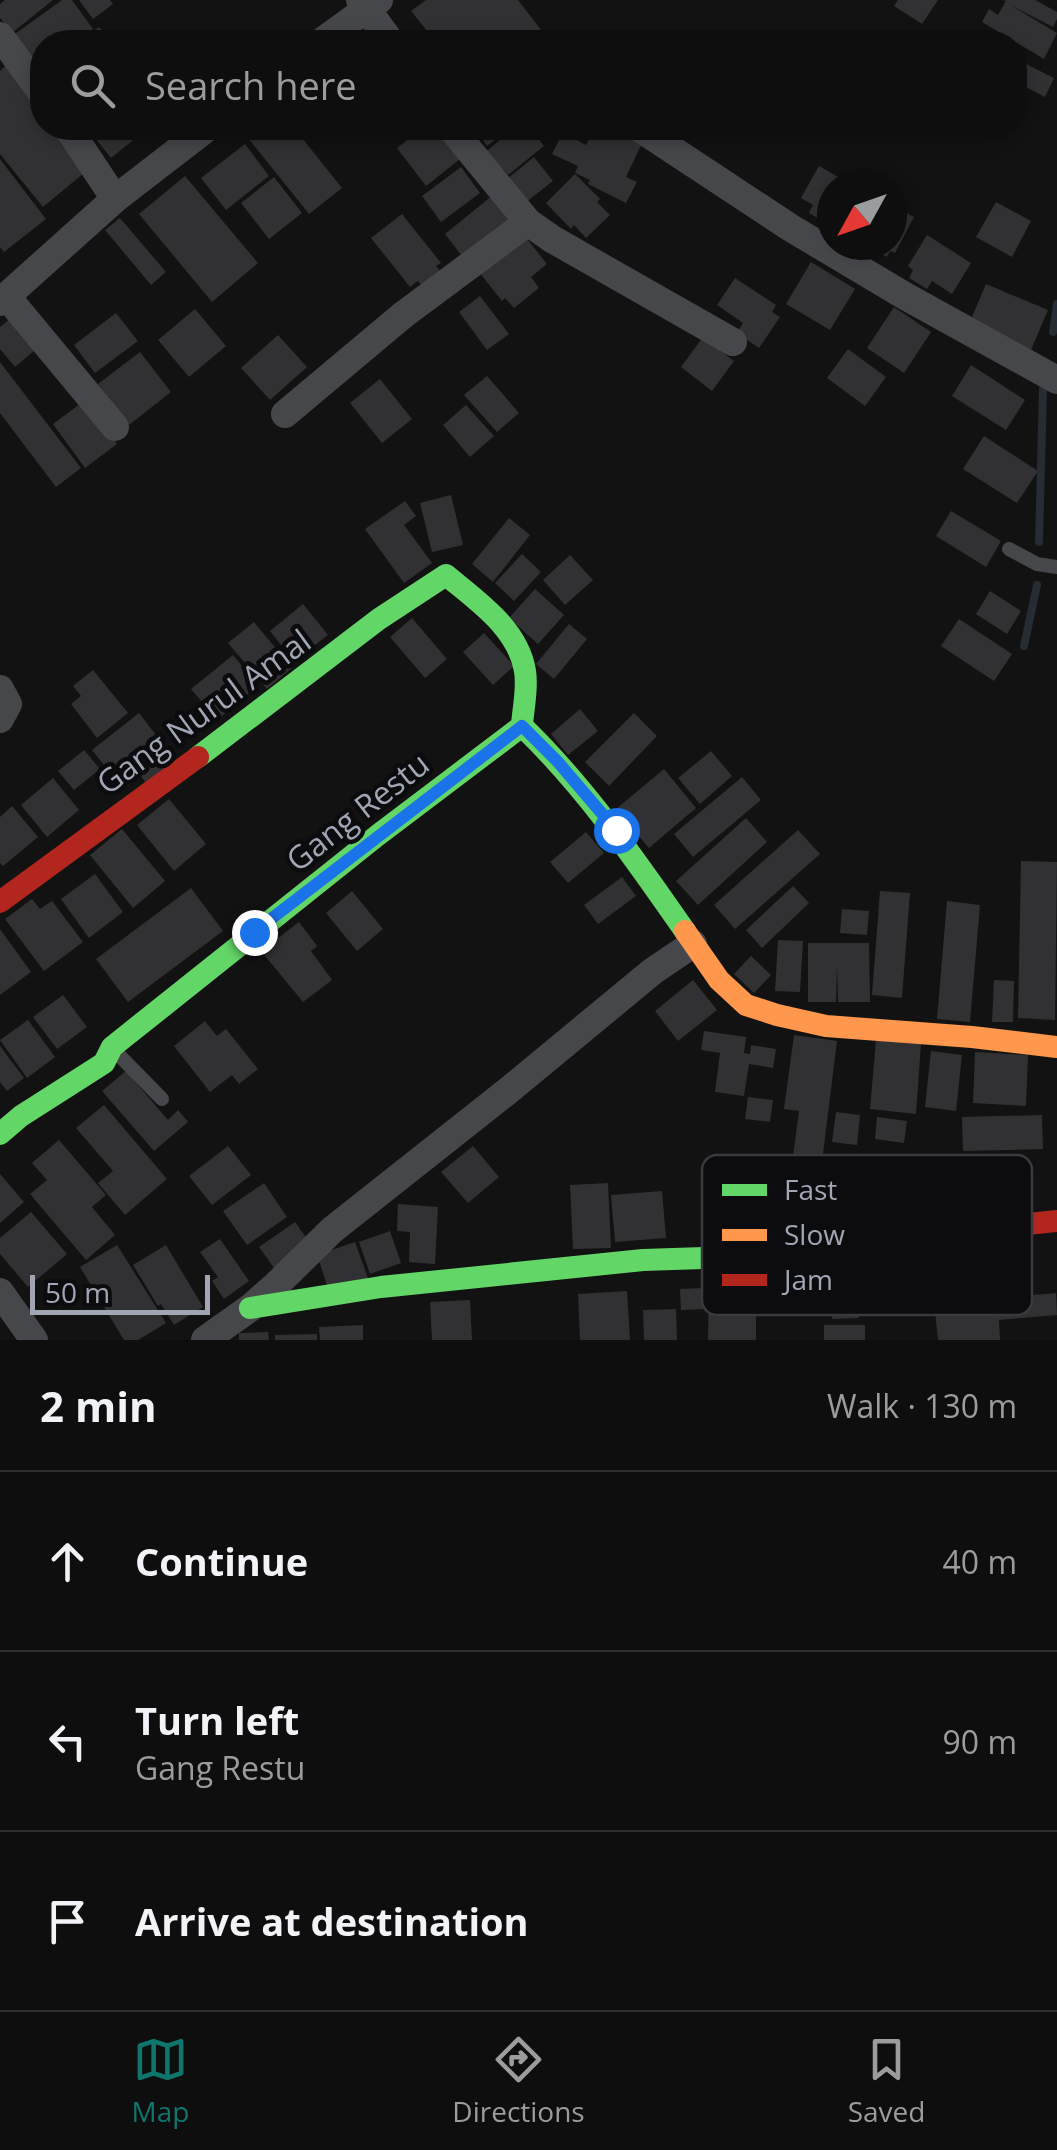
<!DOCTYPE html>
<html lang="en">
<head>
<meta charset="utf-8">
<style>
	:root { --surface:#0e0e0e; --page:#1c1c1c; --text:#f1f3f6; --muted:#9b9c9e; --line:#2e2e2e; --accent:#0f766e }
	body { margin:0; font-family:"Open Sans",sans-serif; background:var(--page); color:var(--text) }
	.compass { position:absolute; left:817px; top:170px; width:90px; height:90px; border-radius:50%; background:var(--surface); box-shadow:0 5px 15px #0003; rotate:230deg }
	.scale { position:absolute; left:30px; bottom:25px; width:180px; box-sizing:border-box; padding-left:10px; border:5px solid #a1a6b5; border-top:0; font-size:28px; line-height:35px; white-space:nowrap; color:#a1a6b5; -webkit-text-stroke:8px #0c0c0e; paint-order:stroke }
	.stop { position:absolute; width:30px; height:30px; margin:-22px; border:8px solid #1a73e8; border-radius:50%; background:#fff }
	.stop.end { background:#1a73e8; border-color:#fff; box-shadow:0 2px 10px #0008 }
	.list { margin:0; padding:0; list-style:none }
	h2 { display:flex; justify-content:space-between; align-items:center; height:130px; margin:0; padding:0 40px; font-size:42px }
	h2 small { font-size:32px; font-weight:400; color:var(--muted) }
	.list li { display:grid; grid-template-columns:65px 1fr auto; gap:30px; align-items:center; box-sizing:border-box; height:180px; padding:0 40px; border-top:2px solid var(--line) }
	.list b { display:block; font-size:38px; white-space:nowrap }
	.list p { margin:0; font-size:32px; white-space:nowrap; color:var(--muted) }
	.list em { font-size:32px; font-style:normal; color:var(--muted) }
	.icon { flex:none; width:55px; height:55px; fill:none; stroke:currentColor; stroke-width:2; stroke-linecap:round; stroke-linejoin:round }
	.map { position:relative; flex:none; width:1057px; height:1340px; overflow:hidden }
	.search { position:absolute; background:var(--surface); box-shadow:0 5px 15px #0003; left:30px; right:30px; top:30px; height:110px; display:flex; align-items:center; gap:25px; box-sizing:border-box; padding:0 35px; border-radius:40px; color:var(--muted); font-size:38px }
	.sheet { height:670px; background:var(--surface) }
	nav { display:flex; justify-content:space-around; align-items:center; box-sizing:border-box; height:140px; border-top:2px solid var(--line); background:var(--surface); font-size:28px; color:var(--muted) }
	nav a { display:grid; justify-items:center; gap:5px }
	nav .on { color:var(--accent) }
	.map>svg:first-child { display:block }
</style>
</head>
<body>
<div class="map">
<svg width="1057" height="1340" viewBox="0 0 1057 1340">
	<rect width="100%" height="100%" fill="#121212"/>
	<g fill="none" stroke-linecap="round" stroke-linejoin="round">
		<path stroke="#252c34" stroke-width="8" d="M1053,332L1057,304
			M1039,542L1043,389
			M1024,646L1037,585"/>
	</g>
	<path fill="#313133" d="M5,0H53L12,33L0,18V4Z
		M62,0H72L93,29L73,42H42V64L35,69L12,36Z
		M79,0H110L113,4L93,19Z
		M426,0H518L545,35L536,42H436L411,11Z
		M898,0H938L922,24L894,6Z
		M1003,0H1035L1057,12V19L1053,27L1010,5L1057,33L1044,59L982,22L989,9L998,15L1006,1Z
		M99,27L113,42H80Z
		M1014,58L1054,78L1045,97L1014,81Z
		M6,65L42,110V128H57L90,168L43,207L0,154V71Z
		M87,128H148L111,158Z
		M240,128H294L342,188L309,214Z
		M364,128H390L374,140Z
		M423,128H435L460,159L426,186L397,148Z
		M464,128H511L487,146L481,137L475,142Z
		M515,128H530L544,146L508,175L501,167L497,170L484,153Z
		M594,128H615L643,141L626,177L637,182L626,203L588,184L590,180L575,173L578,166L552,154L563,133L586,145Z
		M245,144L269,176L226,210L201,178Z
		M534,157L553,181L525,203L506,180Z
		M0,159L46,219L4,252L0,247Z
		M819,166L852,185H832L830,225L809,213L813,205L801,198Z
		M461,167L480,193L441,222L422,196Z
		M575,174L600,199L597,202L610,215L586,238L574,225L571,229L546,203Z
		M185,176L258,263L212,302L139,214Z
		M274,177L302,213L269,239L241,203Z
		M493,195L515,222L465,260L445,234Z
		M996,202L1031,221L1012,257L976,237Z
		M892,205L914,217L895,253L890,251L887,257L873,249L874,245H892Z
		M402,214L441,263L436,266L442,273L423,288L418,281L410,287L371,238Z
		M120,218L166,272L151,285L105,230Z
		M524,235L547,264L531,277L539,288L514,308L505,298L502,301L479,272Z
		M927,235L971,263L952,294L932,281L927,289L909,278L913,270L908,266Z
		M811,262L855,289L830,330L786,304Z
		M735,278L776,305L772,312L780,317L759,348L737,333L743,323L717,305Z
		M986,284L1048,310L1031,350L969,324Z
		M480,296L509,334L487,350L459,312Z
		M894,307L931,332L904,373L867,348Z
		M195,309L226,346L189,377L158,340Z
		M116,313L138,341L95,373L74,345Z
		M11,318L36,349L15,367L0,349V327Z
		M278,335L307,367L270,400L241,368Z
		M703,337L734,361L712,391L681,367Z
		M848,349L886,377L865,406L827,378Z
		M140,352L171,392L129,425L98,384Z
		M0,362L81,468L56,487L0,413Z
		M971,365L1025,400L1006,430L952,396Z
		M487,376L519,413L497,432L464,395Z
		M380,379L412,419L382,443L350,403Z
		M84,401L117,444L85,468L53,424Z
		M466,405L494,436L470,457L443,425Z
		M984,436L1038,471L1017,503L963,469Z
		M451,495L463,545L432,552L420,503Z
		M405,501L416,516L404,525L432,563L404,583L365,529Z
		M951,511L1001,541L986,567L936,536Z
		M509,518L530,535L493,582L472,564Z
		M522,554L541,572L514,601L495,583Z
		M570,555L593,580L565,605L543,580Z
		M535,589L564,615L538,644L509,618Z
		M990,591L1021,611L1007,634L976,614Z
		M303,604L328,635L294,661L270,631Z
		M412,618L447,659L425,678L390,637Z
		M959,619L1012,654L994,681L941,646Z
		M254,622L292,668L267,689L228,643Z
		M569,624L587,639L554,679L536,664Z
		M484,633L514,666L493,685L463,652Z
		M233,655L258,686L217,720L191,689Z
		M93,670L128,713L97,738L71,704L81,696L73,686Z
		M580,709L598,731L568,755L551,734Z
		M139,713L169,752L159,760L168,773L150,788L140,775L123,789L92,750Z
		M634,713L657,736L609,786L585,762Z
		M84,750L100,769L74,790L58,771Z
		M711,751L732,776L700,804L678,778Z
		M664,769L696,808L649,848L616,809Z
		M742,777L761,800L693,857L674,834Z
		M53,778L79,810L47,837L21,805Z
		M169,799L206,844L174,871L137,825Z
		M12,806L38,837L3,866L0,863V817Z
		M746,818L767,842L698,905L676,881Z
		M122,829L165,881L133,908L90,855Z
		M798,830L820,854L735,929L714,905Z
		M586,832L604,853L568,883L550,862Z
		M1021,861L1057,862L1055,1020L1018,1018Z
		M95,874L123,912L89,938L61,899Z
		M622,877L636,896L598,924L584,905Z
		M793,886L809,903L762,948L746,930Z
		M191,888L223,931L128,1002L96,959Z
		M352,891L383,929L357,951L326,913Z
		M880,891L910,893L902,998L872,995Z
		M32,899L40,909L52,901L83,942L44,971L5,919Z
		M947,901L980,905L970,1022L937,1019Z
		M842,909L869,911L867,935L840,933Z
		M299,922L317,946L311,951L332,980L303,1002L261,951Z
		M0,929L31,972L0,995Z
		M778,940L803,941L800,992L775,991Z
		M808,943H869L870,1002H838L837,966L836,1002H808Z
		M751,956L771,975L754,993L734,974Z
		M693,980L717,1010L678,1041L655,1011Z
		M994,980L1014,981L1013,1022H992Z
		M63,995L87,1027L57,1049L33,1017Z
		M28,1020L55,1057L27,1078L0,1040Z
		M205,1021L217,1036L226,1029L258,1069L239,1084L232,1075L210,1092L174,1046Z
		M704,1031L746,1037L744,1053L750,1054L751,1045L776,1049L773,1068L749,1064L744,1096L715,1092L720,1053L701,1050Z
		M794,1035L837,1041L819,1186L861,1192L855,1235L814,1230L813,1236L775,1230L782,1171L791,1172L799,1111L784,1109Z
		M876,1040L921,1044L916,1114L870,1109Z
		M0,1046L24,1078L7,1091L0,1082Z
		M931,1051L962,1055L956,1111L925,1107Z
		M975,1052L1028,1055L1026,1106L973,1103Z
		M126,1071L168,1120L178,1110L188,1122L154,1151L102,1091Z
		M748,1097L773,1100L770,1122L745,1119Z
		M104,1105L167,1179L125,1215L98,1183L113,1171L76,1128Z
		M836,1112L860,1115L857,1145L832,1142Z
		M1042,1115L1043,1149L963,1151L962,1117Z
		M877,1117L907,1121L904,1143L875,1139Z
		M59,1140L106,1195L92,1207L115,1235L86,1260L30,1194L47,1180L32,1163Z
		M228,1146L251,1175L212,1205L189,1176Z
		M473,1146L499,1177L468,1203L441,1172Z
		M0,1174L24,1202L0,1223Z
		M264,1183L287,1217L247,1245L223,1211Z
		M608,1183L611,1248L573,1249L570,1185Z
		M662,1191L666,1238L615,1242L611,1195Z
		M398,1204L438,1207L435,1264L409,1262L410,1232L397,1231Z
		M31,1212L67,1254L28,1287L0,1254V1238Z
		M295,1222L310,1243L274,1268L259,1247Z
		M390,1231L401,1263L370,1274L359,1242Z
		M1031,1236L1033,1261L1008,1263L1011,1294L996,1296L997,1298L1056,1293L1057,1315L999,1320L1000,1340H938L934,1301L923,1302L920,1271L934,1270L931,1244Z
		M220,1239L249,1281L224,1299L212,1281L218,1277L200,1252Z
		M355,1242L368,1278L329,1291L317,1255Z
		M117,1245L166,1323L138,1340H124L80,1267Z
		M166,1245L203,1307L174,1325L161,1304L158,1306L133,1265Z
		M830,1274H858L859,1318L832,1319Z
		M766,1282L819,1283L818,1316L766,1314Z
		M709,1283L756,1284V1340H708Z
		M704,1288L706,1309L681,1310L680,1289Z
		M627,1291L630,1340H580L578,1294Z
		M470,1300L472,1340H432L430,1302Z
		M676,1309L677,1340H644L643,1310Z
		M363,1325V1340H320L319,1327Z
		M824,1325H865V1340H824Z
		M268,1332L269,1340H239V1333Z
		M317,1334V1340H275V1335Z"/>
	<g fill="none" stroke-linecap="round" stroke-linejoin="round">
		<path stroke="#46474b" stroke-width="14" d="M1009,549L1037,564L1057,567
			M114,1050L162,1099"/>
		<path stroke="#46474b" stroke-width="28" d="M360,0L391,42
			M0,36L42,93
			M321,42L379,0
			M68,128L115,199
			M451,128L528,222L552,239L733,342
			M641,129L791,228L905,296L1057,380
			M7,297L115,427
			M0,302L115,199L207,128
			M285,414L403,315L528,222
			M0,689L8,704L0,719
			M0,1292L34,1340
			M205,1340L250,1308L275,1286L332,1230L509,1090L653,971L693,944"/>
		<path stroke="#63d668" stroke-width="22" d="M198,757L379,619L446,575C477,601 518,628 525,671C528,689 523,708 522,726C586,788 634,858 685,931
			M0,1134L21,1116L104,1063L112,1047L378,835L522,726
			M250,1308L381,1287L643,1260L820,1254L912,1240"/>
		<path stroke="#ff974d" stroke-width="22" d="M685,931L719,980L746,1005L777,1015L826,1026L972,1037L1057,1047"/>
		<path stroke="#b3261e" stroke-width="22" d="M0,902L198,757
			M912,1240L979,1229L1057,1221"/>
	</g>
	<g fill="none" stroke-linecap="round" stroke-linejoin="round">
		<path stroke="#1a73e8" stroke-width="12" d="M254,932L522,726L558,762L616,830"/>
	</g>
	<g text-anchor="middle" dominant-baseline="central" stroke-width="9" stroke-linejoin="round" paint-order="stroke">
		<g font-size="32" fill="#a1a6b5" stroke="#0c0c0e">
			<text transform="translate(203 711) rotate(-36)">Gang Nurul Amal</text>
			<text transform="translate(357 811) rotate(-38)">Gang Restu</text>
		</g>
	</g>
	<rect x="702" y="1155" width="330" height="160" rx="15" fill="#0c0c0e" stroke="#393a40" stroke-width="2.5"/>
	<rect x="722" y="1184" width="45" height="12" fill="#63d668"/>
	<rect x="722" y="1229" width="45" height="12" fill="#ff974d"/>
	<rect x="722" y="1274" width="45" height="12" fill="#b3261e"/>
	<g font-size="28" fill="#a1a6b5">
		<text x="784" y="1200">Fast</text>
		<text x="784" y="1245">Slow</text>
		<text x="784" y="1290">Jam</text>
	</g>
</svg>
<svg class="compass" viewBox="-18 -18 36 36"><path d="M0-13l5 13h-10z" fill="#e53935"/><path d="M0 13l5-13h-10z" fill="#9b9c9e"/></svg>
<div class="scale">50 m</div>
<div class="stop" style="left:616px;top:830px"></div>
<div class="stop end" style="left:254px;top:932px"></div>
<div class="search"><svg class="icon" aria-label="search" viewBox="0 0 24 24"><circle cx="10" cy="10" r="6"/><path d="M15 15l6 6"/></svg>Search here</div>
</div>
<section class="sheet">
<h2>2 min<small>Walk · 130 m</small></h2>
<ul class="list">
<li><svg class="icon" aria-label="ahead" viewBox="0 0 24 24"><path d="M12 20V5M6 11l6-6 6 6"/></svg><div><b>Continue</b></div><em>40 m</em></li>
<li><svg class="icon" aria-label="left" viewBox="0 0 24 24"><path d="M17 20v-9H6M10 6l-5 5 5 5"/></svg><div><b>Turn left</b><p>Gang Restu</p></div><em>90 m</em></li>
<li><svg class="icon" aria-label="arrive" viewBox="0 0 24 24"><path d="M6 21V4h12l-3 4 3 4H6"/></svg><div><b>Arrive at destination</b></div></li>
</ul>
</section>
<nav>
<a class="on"><svg class="icon" aria-label="map" viewBox="0 0 24 24"><path d="M3 6l6-2 6 2 6-2v14l-6 2-6-2-6 2zM9 4v14M15 6v14"/></svg>Map</a>
<a><svg class="icon" aria-label="directions" viewBox="0 0 24 24"><path d="M12 3l9 9-9 9-9-9zM9 14v-3h6M13 9l2 2-2 2"/></svg>Directions</a>
<a><svg class="icon" aria-label="saved" viewBox="0 0 24 24"><path d="M7 4h10v16l-5-4-5 4z"/></svg>Saved</a>
</nav>
</body>
</html>
